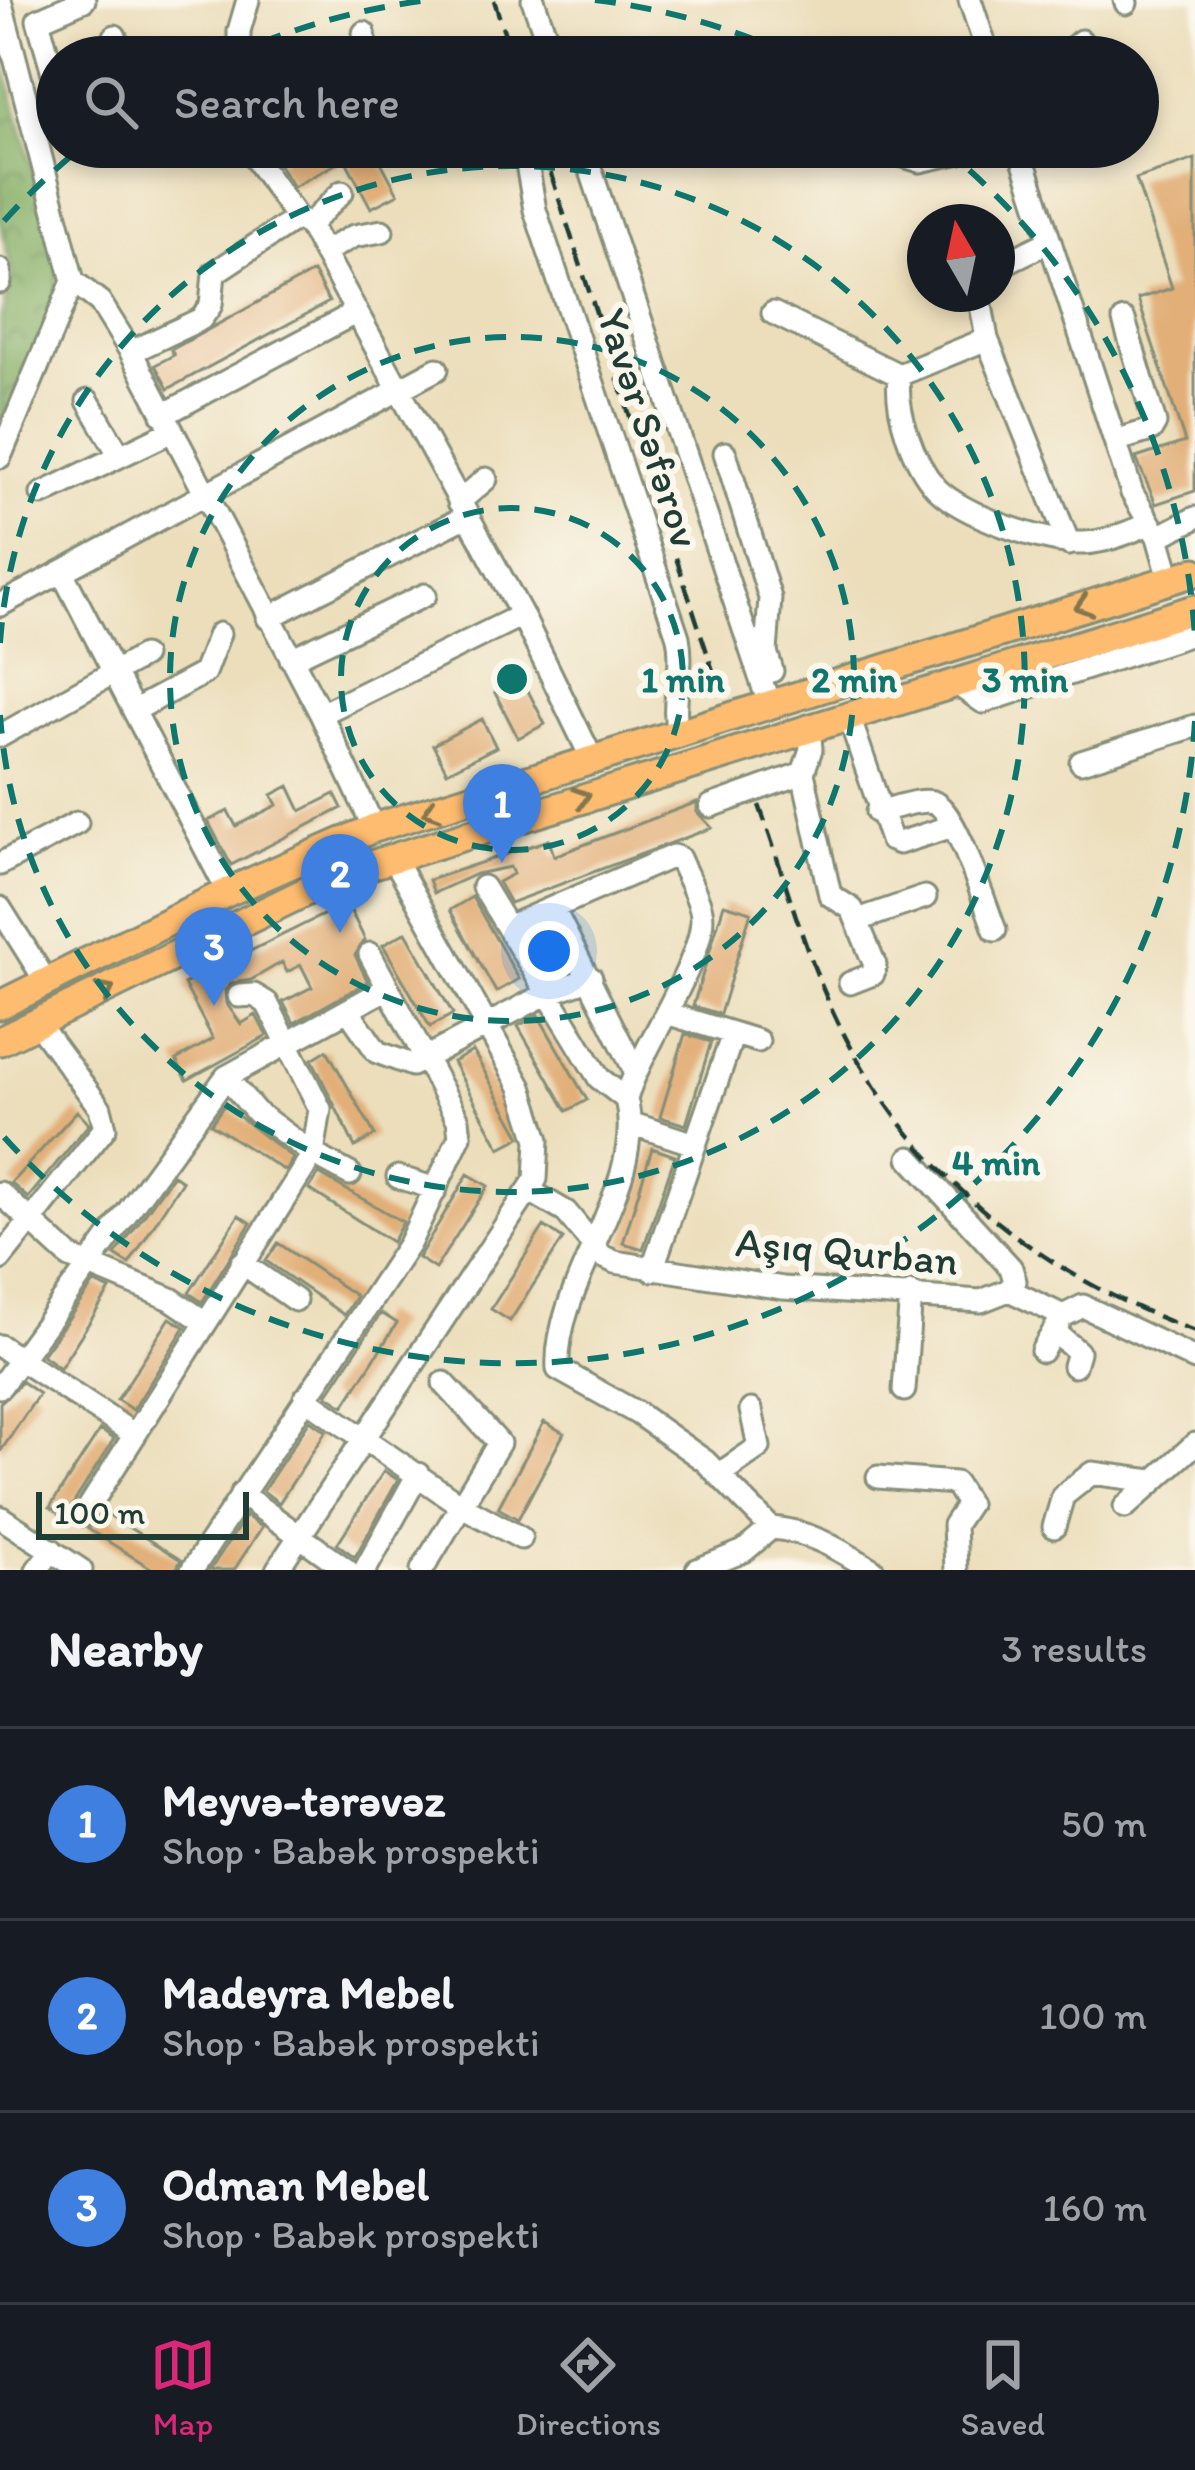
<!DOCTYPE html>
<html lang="en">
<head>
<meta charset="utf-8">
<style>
	:root { --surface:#171b24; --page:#20242c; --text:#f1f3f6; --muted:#9ea1a6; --line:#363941; --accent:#db2777 }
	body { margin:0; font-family:Itim,sans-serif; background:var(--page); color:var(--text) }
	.compass { position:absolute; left:907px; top:204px; width:108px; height:108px; border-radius:50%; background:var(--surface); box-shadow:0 6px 18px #0003; rotate:351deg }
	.scale { position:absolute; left:36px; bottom:30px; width:213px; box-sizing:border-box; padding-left:12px; border:6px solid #1f3d34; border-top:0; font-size:33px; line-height:42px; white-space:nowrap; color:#1f3d34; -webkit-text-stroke:9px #fbf7ec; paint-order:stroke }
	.you { position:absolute; left:549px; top:951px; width:42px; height:42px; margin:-30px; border:9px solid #fff; border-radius:50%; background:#1a73e8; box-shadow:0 0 0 18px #1a73e833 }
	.badge { display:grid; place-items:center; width:78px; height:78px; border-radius:50%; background:var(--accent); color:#fff; font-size:39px; font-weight:700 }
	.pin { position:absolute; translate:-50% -99px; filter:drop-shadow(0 3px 6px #0008) }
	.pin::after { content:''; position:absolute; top:63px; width:42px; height:36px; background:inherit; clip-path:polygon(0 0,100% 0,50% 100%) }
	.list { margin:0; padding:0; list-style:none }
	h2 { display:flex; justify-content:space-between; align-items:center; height:156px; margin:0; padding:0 48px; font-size:51px }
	h2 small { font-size:39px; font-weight:400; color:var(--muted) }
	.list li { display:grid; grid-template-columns:78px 1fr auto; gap:36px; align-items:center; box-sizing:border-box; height:192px; padding:0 48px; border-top:3px solid var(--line) }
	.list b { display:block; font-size:45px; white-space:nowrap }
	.list p { margin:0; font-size:39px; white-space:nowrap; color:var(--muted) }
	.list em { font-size:39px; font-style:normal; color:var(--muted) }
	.icon { flex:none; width:66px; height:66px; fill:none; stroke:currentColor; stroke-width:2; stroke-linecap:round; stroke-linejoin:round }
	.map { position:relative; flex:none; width:1195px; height:1570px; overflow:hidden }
	.search { position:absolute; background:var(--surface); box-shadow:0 6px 18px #0003; left:36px; right:36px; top:36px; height:132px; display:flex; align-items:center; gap:30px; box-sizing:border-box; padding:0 42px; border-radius:66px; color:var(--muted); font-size:45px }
	.sheet { height:732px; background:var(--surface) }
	nav { display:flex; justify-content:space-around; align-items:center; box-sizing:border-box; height:168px; border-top:3px solid var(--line); background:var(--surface); font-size:33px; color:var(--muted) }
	nav a { display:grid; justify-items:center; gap:6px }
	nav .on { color:var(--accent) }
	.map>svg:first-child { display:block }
</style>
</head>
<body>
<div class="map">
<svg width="1195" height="1570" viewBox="0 0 1195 1570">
	<defs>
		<pattern id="forest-crowns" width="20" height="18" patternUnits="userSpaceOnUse" patternTransform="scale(3)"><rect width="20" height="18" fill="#85ae65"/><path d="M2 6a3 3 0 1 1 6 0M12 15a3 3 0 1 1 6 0" fill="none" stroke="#6c8f54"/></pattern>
	</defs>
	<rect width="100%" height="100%" fill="#fbf7ec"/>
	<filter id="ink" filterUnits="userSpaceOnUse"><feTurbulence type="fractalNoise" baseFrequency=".00833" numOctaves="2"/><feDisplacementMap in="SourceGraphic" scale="24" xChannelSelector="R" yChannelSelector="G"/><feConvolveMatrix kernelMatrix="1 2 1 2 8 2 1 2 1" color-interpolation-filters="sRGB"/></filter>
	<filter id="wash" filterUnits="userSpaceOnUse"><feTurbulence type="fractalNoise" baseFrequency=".004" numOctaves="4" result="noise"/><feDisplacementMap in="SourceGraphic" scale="48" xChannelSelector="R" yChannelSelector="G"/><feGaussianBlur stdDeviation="2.7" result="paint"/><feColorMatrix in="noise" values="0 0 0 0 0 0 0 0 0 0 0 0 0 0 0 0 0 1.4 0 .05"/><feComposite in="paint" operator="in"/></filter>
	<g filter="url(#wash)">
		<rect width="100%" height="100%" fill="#ecdebb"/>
		<path fill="url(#forest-crowns)" stroke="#52764c" stroke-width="3" d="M0,48L59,267L54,308L0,429V320L12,275L0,217Z"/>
		<g id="blocks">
			<path fill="#e2af78" d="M305,147H373L398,194L371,208L345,159L293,187L277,162Z
				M1195,159V491L1156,504L1136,458L1185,442L1138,299L1172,288L1136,179Z
				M313,272L329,302L168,389L155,365L174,355L171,350Z
				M522,679L545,724L518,738L495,693Z
				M482,719L496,747L447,772L433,745Z
				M289,786L301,811L335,794L342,808L231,865L208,821L228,811L236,826L277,805L272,795Z
				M697,802V812L712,828L510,903L498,882L513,874L510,867L476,874L434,893L429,880L549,840L554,856Z
				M472,897L519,979L496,992L450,910Z
				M347,903L365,940L355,955L368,982L294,1023L283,1002L312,987L301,965L287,972L282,962L251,980L232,983L225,990L226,1003L241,1024L256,1015L267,1036L187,1080L176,1060L213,1039L184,984Z
				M724,904L751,912L720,1014L693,1006Z
				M406,932L453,1014L430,1027L383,945Z
				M538,1015L587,1100L567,1111L518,1026Z
				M685,1034L711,1042L686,1125L660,1117Z
				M327,1050L375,1135L355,1147L312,1059Z
				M473,1051L521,1137L500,1148L453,1062Z
				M224,1105L293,1158L285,1171L211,1124Z
				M77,1111L89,1124L28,1198L11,1183Z
				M652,1148L675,1156L643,1249L623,1243Z
				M319,1174L403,1222L392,1242L309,1189Z
				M468,1174L488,1186L435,1269L418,1258Z
				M173,1175L182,1181L129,1264L115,1255Z
				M239,1215L251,1223L202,1302L189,1293Z
				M544,1226L563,1239L510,1321L491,1309Z
				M278,1243L356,1296L344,1315L266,1261Z
				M94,1283L110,1290L60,1368L42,1355Z
				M381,1313L397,1323L344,1406L327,1395Z
				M170,1318L185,1327L133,1410L117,1400Z
				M22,1382L39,1394L0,1452V1403Z
				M310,1420L326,1431L279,1503L263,1491Z
				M544,1422L564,1433L518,1519L498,1508Z
				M100,1430L114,1439L71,1507L69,1520L50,1507Z
				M384,1471L398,1480L355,1557L337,1544Z
				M104,1512L181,1560L176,1570H154L88,1529Z
				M246,1516L262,1527L234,1570H210Z"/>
		</g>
	</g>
	<g filter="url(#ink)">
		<use href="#blocks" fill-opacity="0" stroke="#868e78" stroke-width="3"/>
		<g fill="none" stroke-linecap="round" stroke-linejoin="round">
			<defs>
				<path id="minor" d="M533,0L553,57
					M970,0L989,57
					M1125,0L1126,3
					M364,33L366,57
					M115,36L121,57
					M239,57V31L248,0
					M1062,57L1081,41
					M57,87L38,20L84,0
					M247,147L297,218L309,225L522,615L593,761
					M524,147L535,210L678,637C685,672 670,699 678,734
					M583,147L769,704
					M875,147L920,161L983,147
					M1019,147L1132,493L1158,537L1170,579
					M749,148L752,147
					M309,225L342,192
					M324,252L354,236L382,231
					M997,267L1050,241
					M0,270V282
					M73,281L100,302L131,352L321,714L374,828
					M979,294L987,339L1069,544
					M773,313L899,375L987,339
					M131,352L201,319L211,305L214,273L297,218
					M899,375C895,410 912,461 936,488C962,515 1047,545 1084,543C1106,542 1127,533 1147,525
					M163,415L355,313
					M1115,441L1151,430L1155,423L1124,320
					M725,453L770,598L766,652L772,671
					M120,456L170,432
					M0,457L73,281L0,0
					M42,494L120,456L88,401
					M459,502L486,479
					M1158,537L1195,518
					M63,574L228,892
					M0,605L437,369
					M268,618L467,516
					M291,659L425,595
					M954,682L983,702L1195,633
					M135,710L204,673L219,634
					M321,714L522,615
					M848,714L891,840L899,843L953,826
					M0,736L143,656
					M1081,762L1195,726
					M803,773L830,895L852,909L875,965L873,974L850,983
					M711,806L803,773L811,749L809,726
					M877,812C892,809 919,798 933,802C956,809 985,906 995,930
					M0,864L77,823
					M483,887L599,1078L626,1099C638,1052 711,951 701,910C697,893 686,875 679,858L673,856L508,927
					M0,908L47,983
					M553,908L634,1069
					M858,920L925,897
					M239,996L254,995L267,1003L320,1109L313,1154L350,1174
					M348,1010L377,1052L412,1065L546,994L591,978
					M666,1013L758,1041
					M626,1099C648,1185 553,1284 558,1369L637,1413L705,1461L771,1528C811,1531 839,1550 873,1570
					M633,1124L694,1144
					M398,1177L436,1189
					M530,1191L566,1212L602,1256L615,1262L783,1288L981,1301L1009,1290L1015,1281L1011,1268L910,1158
					M0,1193L70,1257L171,1299L205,1322
					M0,1259L105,1128L100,1108L39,1025
					M242,1263L295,1300
					M652,1270L733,1034
					M1009,1290L1063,1316
					M1054,1331L1078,1352L1074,1366
					M0,1346L135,1435
					M1042,1351L1063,1316L1083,1306L1195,1359
					M0,1387L226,1077L386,989
					M904,1390L911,1293
					M305,1398L462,1506L521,1538
					M718,1475L759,1447L751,1410
					M878,1477L955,1483L968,1504L954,1525L956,1570
					M241,1494L347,1570
					M1125,1507L1195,1444
					M84,1515L313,1154L256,1112L226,1077
					M0,1517L81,1570
					M1054,1527L1063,1496L1092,1473L1152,1481
					M37,1570L52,1550
					M192,1570L409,1244L460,1136L458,1120L370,954
					M277,1570L536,1179L538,1140L521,1087L393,857
					M365,1570L418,1474
					M422,1570L499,1443L444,1383
					M697,1570L744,1551L771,1528"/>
				<path id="major" d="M0,1005L228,892L374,828L1195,572
					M0,1041L342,874L1195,609"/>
			</defs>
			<use href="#minor" stroke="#868e78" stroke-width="27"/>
			<use href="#major" stroke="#868e78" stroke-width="33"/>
			<use href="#minor" stroke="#fff" stroke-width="21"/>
			<use href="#major" stroke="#febc70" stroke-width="27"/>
			<path stroke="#1f3d34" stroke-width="4.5" stroke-dasharray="18 9" stroke-linecap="butt" d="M494,0L512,57
				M542,147L715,677
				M759,805C782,868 799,935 826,996C897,1161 1029,1271 1195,1331"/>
		</g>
		<defs><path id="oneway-chevron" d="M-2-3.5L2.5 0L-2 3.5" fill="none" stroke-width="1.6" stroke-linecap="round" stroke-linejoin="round" transform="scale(3)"/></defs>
		<g stroke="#83764f">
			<use href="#oneway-chevron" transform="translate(1083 606) rotate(163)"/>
			<use href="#oneway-chevron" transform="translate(582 797) rotate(-18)"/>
			<use href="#oneway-chevron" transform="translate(431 811) rotate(163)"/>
			<use href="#oneway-chevron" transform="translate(106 991) rotate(-27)"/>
		</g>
	</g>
	<g fill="none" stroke="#0f766e" stroke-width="6" stroke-dasharray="21 15">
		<circle cx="512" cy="679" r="171"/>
		<circle cx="512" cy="679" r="342"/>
		<path d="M0 643A513 513 0 1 1 0 715"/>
		<path d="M1195 721A684 684 0 0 1 4 1137M4 221A684 684 0 0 1 82 147M228 57A684 684 0 0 1 429 0M595 0A684 684 0 0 1 796 57M942 147A684 684 0 0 1 1195 637"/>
	</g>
	<g text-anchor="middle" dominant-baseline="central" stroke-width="12" stroke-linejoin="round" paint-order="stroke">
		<g font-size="42" fill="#1f3d34" stroke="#fbf7ec">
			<text transform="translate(649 428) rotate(72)">Yavər Səfərov</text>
			<text transform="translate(847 1251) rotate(5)">Aşıq Qurban</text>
		</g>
	</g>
	<circle cx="512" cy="679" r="18" fill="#0f766e" stroke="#fbf7ec" stroke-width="6"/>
	<g font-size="36" text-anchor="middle" font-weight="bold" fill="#0f766e" stroke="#fbf7ec" stroke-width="12" stroke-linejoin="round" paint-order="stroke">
		<text x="683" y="692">1 min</text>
		<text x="854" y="692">2 min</text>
		<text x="1025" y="692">3 min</text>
		<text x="996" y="1175">4 min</text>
	</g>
</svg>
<svg class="compass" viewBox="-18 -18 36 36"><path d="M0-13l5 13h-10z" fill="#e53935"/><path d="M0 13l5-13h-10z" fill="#9ea1a6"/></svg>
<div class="scale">100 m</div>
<div class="you"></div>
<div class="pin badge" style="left:502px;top:863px;background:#3f7fe0">1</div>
<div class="pin badge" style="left:340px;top:933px;background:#3f7fe0">2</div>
<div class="pin badge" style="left:214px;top:1006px;background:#3f7fe0">3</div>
<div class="search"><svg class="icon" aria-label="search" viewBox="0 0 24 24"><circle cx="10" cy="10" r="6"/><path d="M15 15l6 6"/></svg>Search here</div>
</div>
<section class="sheet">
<h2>Nearby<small>3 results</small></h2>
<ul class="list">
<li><span class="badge" style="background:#3f7fe0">1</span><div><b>Meyvə-tərəvəz</b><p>Shop · Babək prospekti</p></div><em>50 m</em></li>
<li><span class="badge" style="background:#3f7fe0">2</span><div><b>Madeyra Mebel</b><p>Shop · Babək prospekti</p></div><em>100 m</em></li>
<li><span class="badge" style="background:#3f7fe0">3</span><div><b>Odman Mebel</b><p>Shop · Babək prospekti</p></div><em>160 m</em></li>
</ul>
</section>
<nav>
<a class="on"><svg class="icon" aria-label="map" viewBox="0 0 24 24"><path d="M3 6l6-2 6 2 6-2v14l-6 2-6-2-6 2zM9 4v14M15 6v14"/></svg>Map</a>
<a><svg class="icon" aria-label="directions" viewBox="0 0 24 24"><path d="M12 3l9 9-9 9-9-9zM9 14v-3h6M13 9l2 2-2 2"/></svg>Directions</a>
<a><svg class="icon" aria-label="saved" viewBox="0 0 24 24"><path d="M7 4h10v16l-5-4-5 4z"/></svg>Saved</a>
</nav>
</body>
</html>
